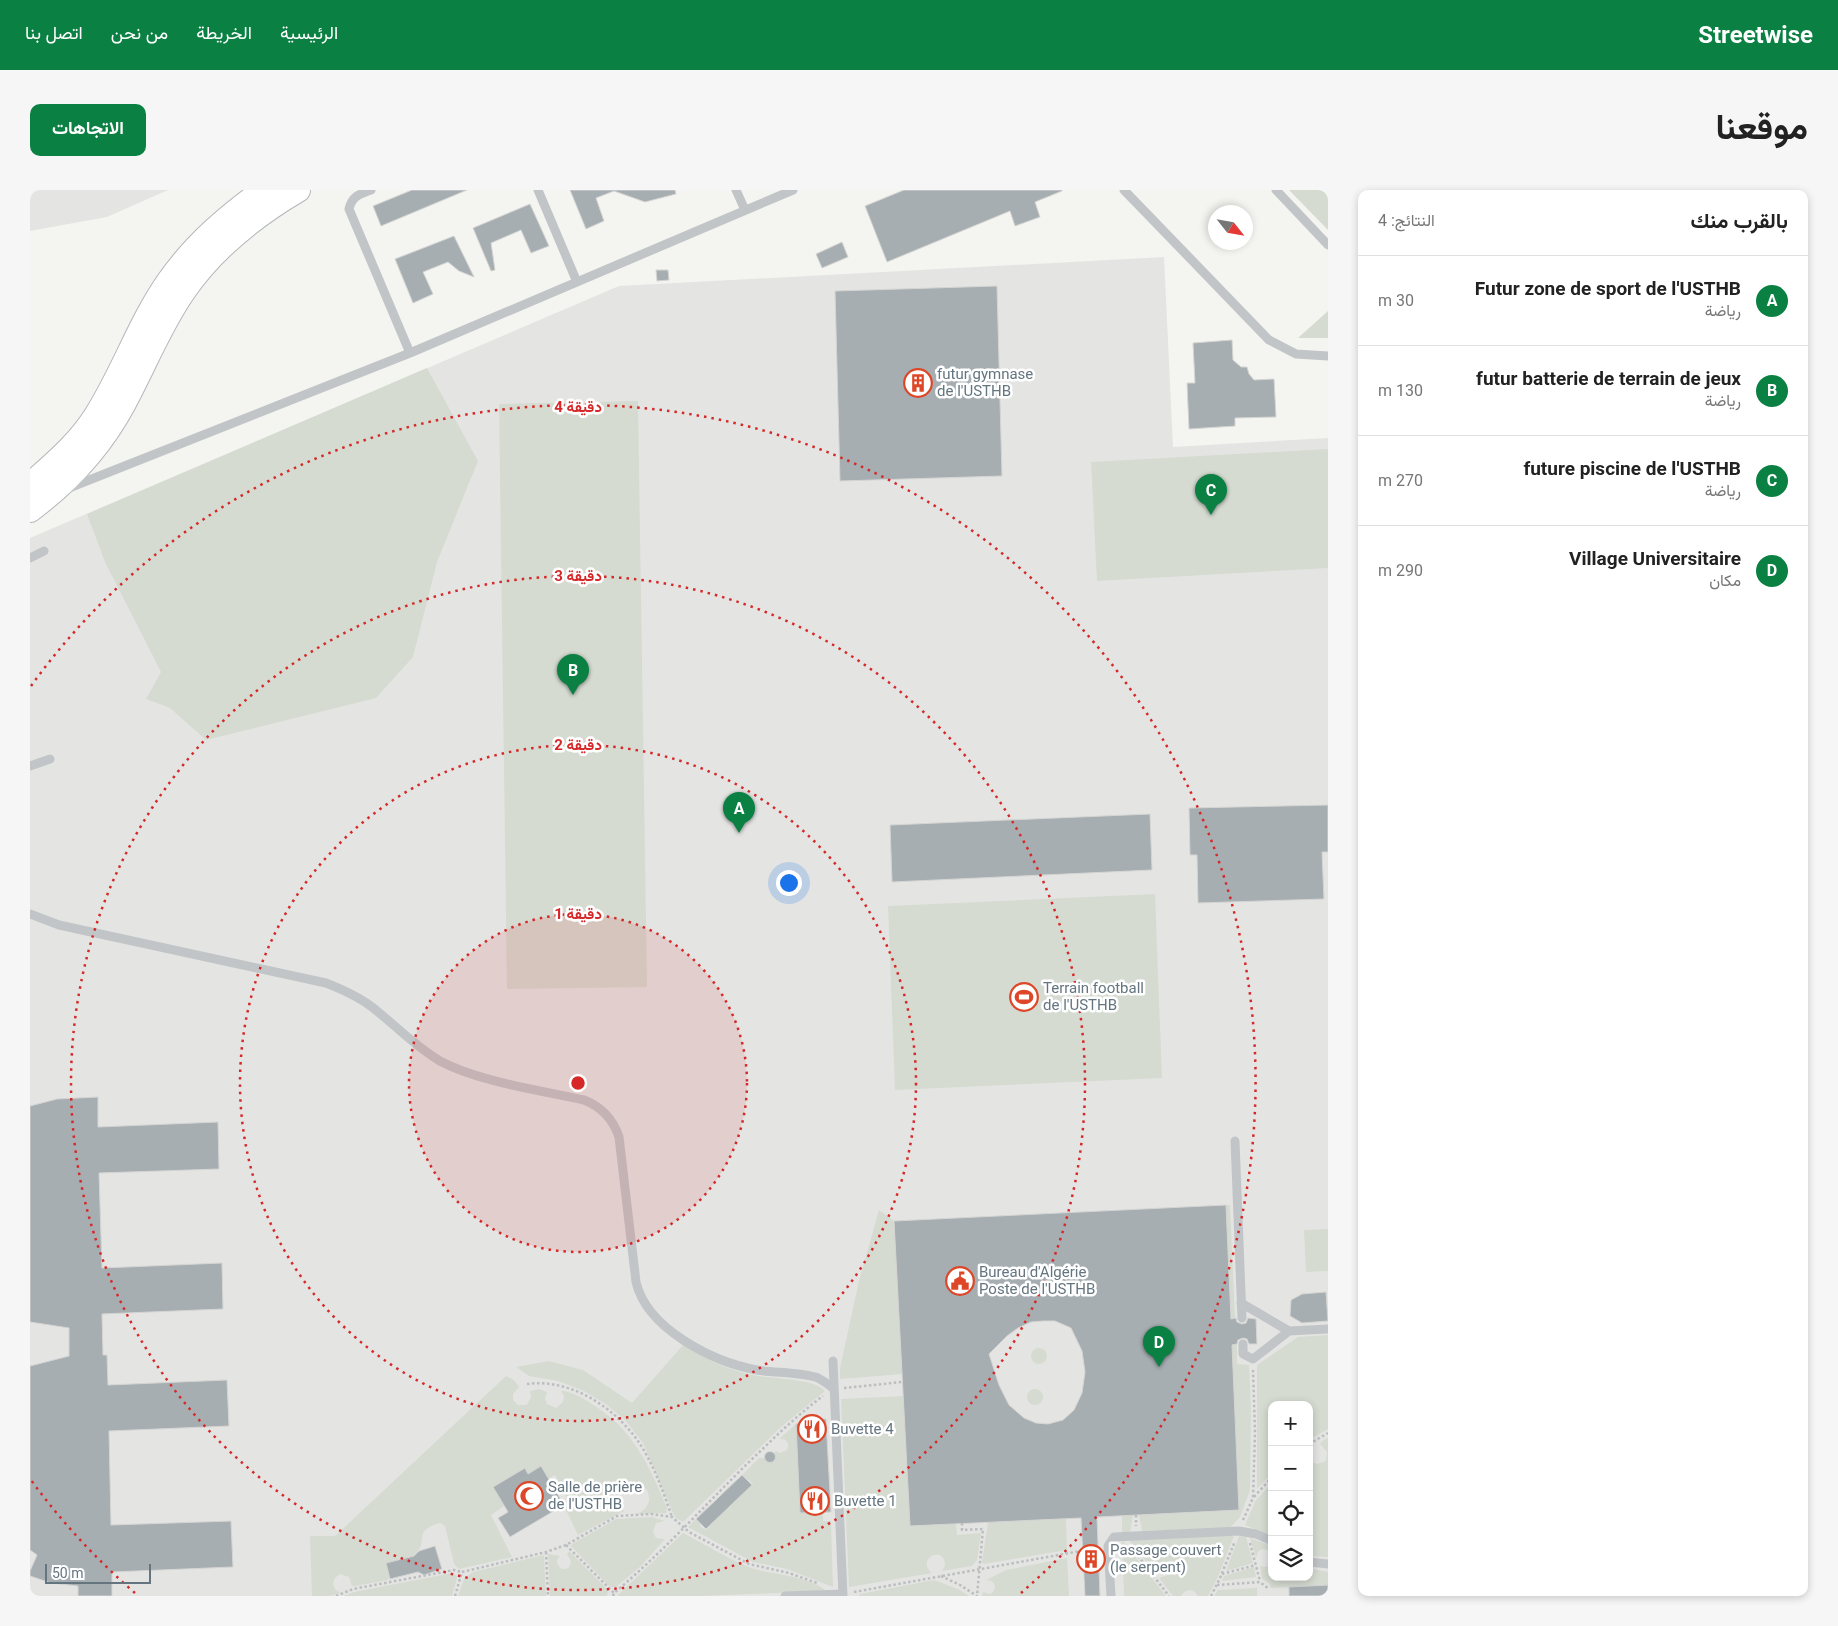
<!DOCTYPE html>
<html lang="ar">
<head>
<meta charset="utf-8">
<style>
	:root { --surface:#fff; --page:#f6f6f6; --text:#222; --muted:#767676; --line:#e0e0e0; --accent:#0b8043 }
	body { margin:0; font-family:Roboto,Vazirmatn,sans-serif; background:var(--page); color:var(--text); direction:rtl }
	.controls { position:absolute; right:15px; bottom:15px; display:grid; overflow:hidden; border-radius:10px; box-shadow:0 2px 8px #0003 }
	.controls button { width:45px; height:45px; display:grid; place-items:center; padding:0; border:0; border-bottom:1px solid var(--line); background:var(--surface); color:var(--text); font:25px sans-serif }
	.compass { position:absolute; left:1178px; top:15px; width:45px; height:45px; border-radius:50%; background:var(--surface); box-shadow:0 2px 8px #0003; rotate:121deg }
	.scale { position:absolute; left:15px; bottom:12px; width:106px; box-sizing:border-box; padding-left:5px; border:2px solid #647580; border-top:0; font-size:14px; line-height:18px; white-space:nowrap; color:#647580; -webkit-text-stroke:4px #fff; paint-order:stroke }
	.you { position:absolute; left:758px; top:692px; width:18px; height:18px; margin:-12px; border:4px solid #fff; border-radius:50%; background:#1a73e8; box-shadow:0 0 0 8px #1a73e833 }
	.badge { display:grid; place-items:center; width:32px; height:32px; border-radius:50%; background:var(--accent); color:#fff; font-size:16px; font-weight:700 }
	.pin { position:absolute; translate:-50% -41px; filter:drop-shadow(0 1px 2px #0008) }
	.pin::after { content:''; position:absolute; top:26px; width:18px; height:15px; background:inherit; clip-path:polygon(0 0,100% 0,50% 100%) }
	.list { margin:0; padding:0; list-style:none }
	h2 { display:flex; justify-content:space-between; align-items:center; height:65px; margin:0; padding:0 20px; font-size:21px }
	h2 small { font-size:16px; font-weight:400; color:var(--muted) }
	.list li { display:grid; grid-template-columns:32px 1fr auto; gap:15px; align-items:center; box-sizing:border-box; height:90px; padding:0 20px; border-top:1px solid var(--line) }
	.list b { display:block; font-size:19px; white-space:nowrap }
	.list p { margin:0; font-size:16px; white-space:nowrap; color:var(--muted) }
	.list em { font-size:16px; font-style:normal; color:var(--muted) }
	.icon { flex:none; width:28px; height:28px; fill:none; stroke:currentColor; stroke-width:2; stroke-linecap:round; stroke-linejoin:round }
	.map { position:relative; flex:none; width:1298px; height:1406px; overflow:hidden; direction:ltr; border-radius:10px }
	header { display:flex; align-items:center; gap:30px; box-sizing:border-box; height:70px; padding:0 25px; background:var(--accent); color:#fff }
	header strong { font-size:24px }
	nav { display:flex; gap:28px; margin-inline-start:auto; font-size:18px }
	.intro { display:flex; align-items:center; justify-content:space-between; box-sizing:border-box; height:120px; padding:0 30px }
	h1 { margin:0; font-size:35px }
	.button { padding:12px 22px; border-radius:10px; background:var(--accent); color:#fff; font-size:18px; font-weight:700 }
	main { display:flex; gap:30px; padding:0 30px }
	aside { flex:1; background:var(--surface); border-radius:10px; box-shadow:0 2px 8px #0003 }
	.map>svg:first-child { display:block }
</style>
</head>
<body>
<header>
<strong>Streetwise</strong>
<nav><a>الرئيسية</a><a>الخريطة</a><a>من نحن</a><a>اتصل بنا</a></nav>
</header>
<div class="intro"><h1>موقعنا</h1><a class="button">الاتجاهات</a></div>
<main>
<aside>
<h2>بالقرب منك<small>النتائج: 4</small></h2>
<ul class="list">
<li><span class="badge">A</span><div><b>Futur zone de sport de l'USTHB</b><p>رياضة</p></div><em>30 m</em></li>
<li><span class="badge">B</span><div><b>futur batterie de terrain de jeux</b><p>رياضة</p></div><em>130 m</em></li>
<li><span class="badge">C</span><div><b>future piscine de l'USTHB</b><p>رياضة</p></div><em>270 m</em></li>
<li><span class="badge">D</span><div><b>Village Universitaire</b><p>مكان</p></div><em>290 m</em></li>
</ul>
</aside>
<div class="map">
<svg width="1298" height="1406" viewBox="0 0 1298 1406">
	<rect width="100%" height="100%" fill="#f4f4f0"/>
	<path fill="#e4e5e3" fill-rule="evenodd" d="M0,0H138L77,27L0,41Z
		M1134,67L1143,257L1298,248V1406H0V348L589,96ZM1242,1215H1279V1387H1242Z"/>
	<path fill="#d5dbd1" d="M1259,0H1295L1298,7V40Z
		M1298,121V148H1268Z
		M397,178L448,271L407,372L383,467L346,508L176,550L140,518L116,509L131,482L75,372L57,324Z
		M608,211L617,797L477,799L469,214Z
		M1298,259V378L1067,391L1061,272Z
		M1125,704L1132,888L865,900L858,716Z
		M1196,1015H1200L1205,1128L1201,1129Z
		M849,1020L864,1031L872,1184L810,1189V1178L829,1091Z
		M1298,1039V1081L1276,1082L1274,1040Z
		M1298,1145V1239L1279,1250V1215H1242V1283L1227,1299V1175L1268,1147Z
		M1207,1154V1174L1219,1175L1221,1217L1220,1300L1210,1327L1202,1336L1197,1338L1112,1341L1109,1325L1209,1320L1202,1155Z
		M653,1155C677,1170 700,1181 728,1186C745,1189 785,1189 795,1201L751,1237L653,1332L646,1328L644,1325L613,1253L595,1230L577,1215L554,1201L528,1191L499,1186L486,1177L519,1171L553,1180L602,1213Z
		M1001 1166a8 8 0 1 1 16 0a8 8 0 1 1-16 0Z
		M476,1186L484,1190L489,1197L483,1204V1210L488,1215H497L501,1207L500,1201L509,1199L517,1202L515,1208L517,1214L526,1218L533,1212L534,1206L531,1201H534C544,1203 553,1208 562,1214C603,1239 619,1275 637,1318L636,1323L608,1324C614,1320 619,1316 619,1309C619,1280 571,1296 594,1321L548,1345L536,1320L538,1310L525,1285L518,1289L511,1276L498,1284L495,1278L463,1297L474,1316L461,1325L482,1367L429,1379L424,1374L415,1336L410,1333C382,1341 399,1349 386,1364L391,1379L356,1373L359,1387L358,1390L325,1396H322L319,1387L310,1384L305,1388L303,1393L305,1399L310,1403L300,1406H282L280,1346H305Z
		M997 1207a8 8 0 1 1 16 0a8 8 0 1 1-16 0Z
		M873,1206L880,1336L926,1334L927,1345L951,1343L947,1370L942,1376L912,1381L915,1376L914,1369L910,1365C897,1363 892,1376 902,1383L819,1397L811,1209Z
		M766,1234L770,1321L793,1322V1331H801L803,1397L757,1379L723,1372L658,1337L666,1329L671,1334L670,1336L676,1340L684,1331L672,1323L685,1311L694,1322L703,1313L691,1304L705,1291L714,1302L723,1294L712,1285L729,1268H734L736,1271L741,1273L745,1270L744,1263L746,1261L750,1263L757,1260C760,1254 757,1248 749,1249Z
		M1298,1248V1367L1279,1366V1267L1281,1272L1287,1274L1296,1271L1297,1262L1290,1254L1292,1251Z
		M1242,1293V1346L1215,1335L1226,1310Z
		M1103,1325L1100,1342H1092V1326Z
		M622,1327L635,1331L626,1333L623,1342L626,1348L635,1349L612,1375L586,1397H581L578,1395L541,1356L542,1354L586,1329Z
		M1036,1328L1037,1360L954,1374L952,1372L958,1332Z
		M653,1343C675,1354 696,1368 719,1377C740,1385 779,1385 796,1401L671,1406H589L588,1405Z
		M1190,1345L1204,1346L1187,1389L1178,1406H1168C1164,1398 1156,1398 1151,1406H1143L1129,1388L1141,1384L1139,1377L1124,1381L1099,1350Z
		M1209,1346L1216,1347L1223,1373L1196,1381Z
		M1220,1348L1242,1356V1361L1232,1359L1228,1362L1226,1368Z
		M1092,1350L1136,1406H1094Z
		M539,1361L575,1397L578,1401L577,1406H520L518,1364L530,1366L527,1370C528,1387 549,1377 537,1365Z
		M514,1365L516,1406H428L434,1389L443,1382Z
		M1037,1368L1039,1406H952L953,1402L960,1404C968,1400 966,1390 956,1390L976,1380Z
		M1242,1375V1387H1279V1378L1298,1382V1395L1241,1398L1239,1393L1232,1389L1230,1376L1235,1377Z
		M1224,1377L1226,1387L1192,1391L1194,1386Z
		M422,1383L426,1385L427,1388L422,1406H313L324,1402Z
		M904,1390L928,1399L939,1406H829L830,1404Z
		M1227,1398V1406H1184L1188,1400Z"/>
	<path fill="#a6aeb2" stroke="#d5d5d3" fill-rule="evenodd" d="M382,0H437L351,36L343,16Z
		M540,0H645L646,4L615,12L584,1L566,8L574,31L556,39Z
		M874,0H1032V1L1005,12L1010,27L985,36L980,21L857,72L835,16Z
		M500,14L519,56L501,63L491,40L461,53L465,80L461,81L443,38Z
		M424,46L444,87L429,81L418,72L393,82L403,104L383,113L365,69Z
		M812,52L818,67L792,78L786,64Z
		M626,80H638L639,90L627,91Z
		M967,96L972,286L810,291L805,101Z
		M1202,150L1203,170L1211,177H1217L1219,184L1224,190L1244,189L1246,227L1205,228V236L1159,239L1157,193H1165L1163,153Z
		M1298,615V662H1292L1294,709L1168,713L1167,665H1160L1159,618Z
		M1120,624L1122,680L862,692L860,635Z
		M68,907V937L188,932L189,979L69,983L72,1078L192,1073L193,1119L72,1124L73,1165H77L78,1195L197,1190L199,1236L79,1241L81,1335L201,1331L203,1377L82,1382V1406H48V1396L21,1393L0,1386V1381L7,1365L0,1360V1176L39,1166V1138L0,1132V916L27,909Z
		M1196,1015L1201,1129L1206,1128L1207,1132L1212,1134L1216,1133L1218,1128L1226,1129L1227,1154H1219L1217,1149L1213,1148L1208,1150L1207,1154L1202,1155L1209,1320L1067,1327L1070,1406H1055L1051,1328L880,1336L864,1031ZM1013,1131H1025L1041,1138L1052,1161L1055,1182L1052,1203L1044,1220L1033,1230L1018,1234L1006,1233L994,1228L979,1215L969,1195L959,1164L977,1146L988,1138L1001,1132Z
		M1296,1102L1298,1131L1272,1133L1260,1126L1261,1110L1272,1104Z
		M780,1227L789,1229H796L801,1322L770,1323L766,1234Z
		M734.5 1267a5.5 5.5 0 1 1 11 0a5.5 5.5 0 1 1-11 0Z
		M511,1276L534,1315L480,1347L468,1328L478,1322L463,1297L495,1278L498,1284Z
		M712,1285L722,1295L676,1339L666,1329Z
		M405,1356L412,1379L394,1385L388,1382L360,1389L356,1373L384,1366L389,1361Z
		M1298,1395V1406H1259V1397Z"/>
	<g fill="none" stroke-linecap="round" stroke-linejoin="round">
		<defs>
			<path id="secondary" d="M0,295C25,273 49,253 67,224C94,181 110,132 139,91C165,54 198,26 234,0
				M0,320C39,291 71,256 94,213C114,176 129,137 153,102C182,59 224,26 268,0"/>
		</defs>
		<use href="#secondary" stroke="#b2b7ba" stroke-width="26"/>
		<path stroke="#bbbdbf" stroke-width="2.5" stroke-dasharray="2.5 2.5" stroke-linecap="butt" d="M497,1194C540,1188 584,1217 608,1251C623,1273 633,1301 642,1327
			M814,1198L872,1192
			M1279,1254L1298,1243
			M1224,1307L1242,1287
			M1106,1325V1336
			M1213,1330L1223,1308L1225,1242L1223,1180
			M932,1333V1340L953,1339L947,1406
			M1220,1353L1230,1391
			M536,1355L584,1403
			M1102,1358L1139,1406
			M516,1362L518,1406
			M1192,1384L1226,1375
			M911,1386L930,1395L947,1406
			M1187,1395L1230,1392L1238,1398
			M824,1402L1067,1358
			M306,1406L323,1399L424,1380L432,1382
			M425,1406L432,1382L516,1362L536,1355L587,1326L621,1324L642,1327L659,1342L719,1374L759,1383L787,1393
			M583,1406L584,1403C632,1363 674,1316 719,1272C743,1249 766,1226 793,1206
			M1181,1406L1190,1388L1205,1351"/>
		<path stroke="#c2c5c8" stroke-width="9" d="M341,0C330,4 322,6 319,19L380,163
			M508,0L547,92
			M706,0L715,20
			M1094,0L1239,150L1266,164L1298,166
			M1246,0L1298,55
			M39,298L380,163L763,0
			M0,368L14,361
			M0,576L20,569
			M0,724L29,735L296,793C314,800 332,808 347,821C368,838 386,857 410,871C449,892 510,900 554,910C572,917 583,929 589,947L606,1092C617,1139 683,1172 727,1180C745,1183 772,1182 788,1188C794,1191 799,1195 804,1199
			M1205,951L1212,1128
			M1211,1113L1259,1141L1298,1139
			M1213,1154V1164L1223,1169L1259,1141
			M803,1171L813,1406
			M1279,1372L1298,1374
			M755,1406L813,1404
			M1081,1406L1078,1356L1084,1347L1209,1341L1226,1344L1242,1351"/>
		<use href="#secondary" stroke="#fff" stroke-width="24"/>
	</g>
	<circle cx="548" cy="893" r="169" fill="#d62828" fill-opacity=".12"/>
	<g fill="none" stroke="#d62828" stroke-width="2.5" stroke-dasharray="2.5 5">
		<circle cx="548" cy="893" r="169"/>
		<circle cx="548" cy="893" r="338"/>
		<circle cx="548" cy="893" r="507"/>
		<path d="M105 1403A676 676 0 0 1 1 1290M1 496A676 676 0 1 1 991 1403"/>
	</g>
	<defs>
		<symbol id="building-ring" viewBox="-11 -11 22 22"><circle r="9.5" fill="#fff" stroke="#dd4627" stroke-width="1.5"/><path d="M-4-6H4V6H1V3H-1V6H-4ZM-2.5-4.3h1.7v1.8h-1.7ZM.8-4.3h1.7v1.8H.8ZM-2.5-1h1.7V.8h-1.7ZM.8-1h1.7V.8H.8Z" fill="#dd4627"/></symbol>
		<symbol id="stadium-ring" viewBox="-11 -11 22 22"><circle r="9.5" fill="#fff" stroke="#dd4627" stroke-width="1.5"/><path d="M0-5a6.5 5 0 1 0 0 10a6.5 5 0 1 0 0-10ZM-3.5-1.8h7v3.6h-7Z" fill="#dd4627"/></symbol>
		<symbol id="civic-ring" viewBox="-11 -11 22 22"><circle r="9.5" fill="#fff" stroke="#dd4627" stroke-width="1.5"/><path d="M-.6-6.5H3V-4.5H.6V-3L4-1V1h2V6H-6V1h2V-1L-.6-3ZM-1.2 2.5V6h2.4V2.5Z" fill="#dd4627"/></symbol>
		<symbol id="restaurant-ring" viewBox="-11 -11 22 22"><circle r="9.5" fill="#fff" stroke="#dd4627" stroke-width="1.5"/><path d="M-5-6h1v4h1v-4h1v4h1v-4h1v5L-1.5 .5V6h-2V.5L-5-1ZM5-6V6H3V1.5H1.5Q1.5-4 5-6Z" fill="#dd4627"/></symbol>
		<symbol id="mosque-ring" viewBox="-11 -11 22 22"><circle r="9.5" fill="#fff" stroke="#dd4627" stroke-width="1.5"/><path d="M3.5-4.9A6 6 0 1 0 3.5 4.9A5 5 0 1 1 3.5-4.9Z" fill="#dd4627"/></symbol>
	</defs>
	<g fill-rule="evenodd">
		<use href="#building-ring" x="872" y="177" width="32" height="32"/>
		<use href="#stadium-ring" x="978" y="791" width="32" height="32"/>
		<use href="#civic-ring" x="914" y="1075" width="32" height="32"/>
		<use href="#restaurant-ring" x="766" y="1223" width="32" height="32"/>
		<use href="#mosque-ring" x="483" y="1290" width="32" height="32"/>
		<use href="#restaurant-ring" x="769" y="1295" width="32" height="32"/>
		<use href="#building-ring" x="1045" y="1353" width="32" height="32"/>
	</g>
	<g text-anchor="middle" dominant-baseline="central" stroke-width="5" stroke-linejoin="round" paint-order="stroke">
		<g font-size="15" fill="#647580" stroke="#fff" text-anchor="start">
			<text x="907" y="184">futur gymnase<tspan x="907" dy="17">de l'USTHB</tspan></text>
			<text x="1013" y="798">Terrain football<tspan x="1013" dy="17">de l'USTHB</tspan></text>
			<text x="949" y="1082">Bureau d'Algérie<tspan x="949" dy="17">Poste de l'USTHB</tspan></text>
			<text x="801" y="1239">Buvette 4</text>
			<text x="518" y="1297">Salle de prière<tspan x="518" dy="17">de l'USTHB</tspan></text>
			<text x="804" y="1311">Buvette 1</text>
			<text x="1080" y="1360">Passage couvert<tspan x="1080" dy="17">(le serpent)</tspan></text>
		</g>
	</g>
	<circle cx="548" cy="893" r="8" fill="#d62828" stroke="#fff" stroke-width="2.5"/>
	<g font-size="15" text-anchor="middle" font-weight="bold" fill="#d62828" stroke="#fff" stroke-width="5" stroke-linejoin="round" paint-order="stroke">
		<text x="548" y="222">4 دقيقة</text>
		<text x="548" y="391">3 دقيقة</text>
		<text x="548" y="560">2 دقيقة</text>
		<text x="548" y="729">1 دقيقة</text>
	</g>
</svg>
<div class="controls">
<button>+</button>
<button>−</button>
<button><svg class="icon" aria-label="locate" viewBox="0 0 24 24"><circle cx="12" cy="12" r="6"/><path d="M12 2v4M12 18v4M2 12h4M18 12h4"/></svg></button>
<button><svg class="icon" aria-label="layers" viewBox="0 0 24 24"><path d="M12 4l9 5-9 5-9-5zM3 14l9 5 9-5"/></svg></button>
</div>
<svg class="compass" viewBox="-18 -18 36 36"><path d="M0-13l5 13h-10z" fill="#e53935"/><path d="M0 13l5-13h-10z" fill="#767676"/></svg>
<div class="scale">50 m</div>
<div class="you"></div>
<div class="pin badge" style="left:709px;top:643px">A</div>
<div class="pin badge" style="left:543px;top:505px">B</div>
<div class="pin badge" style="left:1181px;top:325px">C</div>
<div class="pin badge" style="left:1129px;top:1177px">D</div>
</div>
</main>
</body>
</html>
